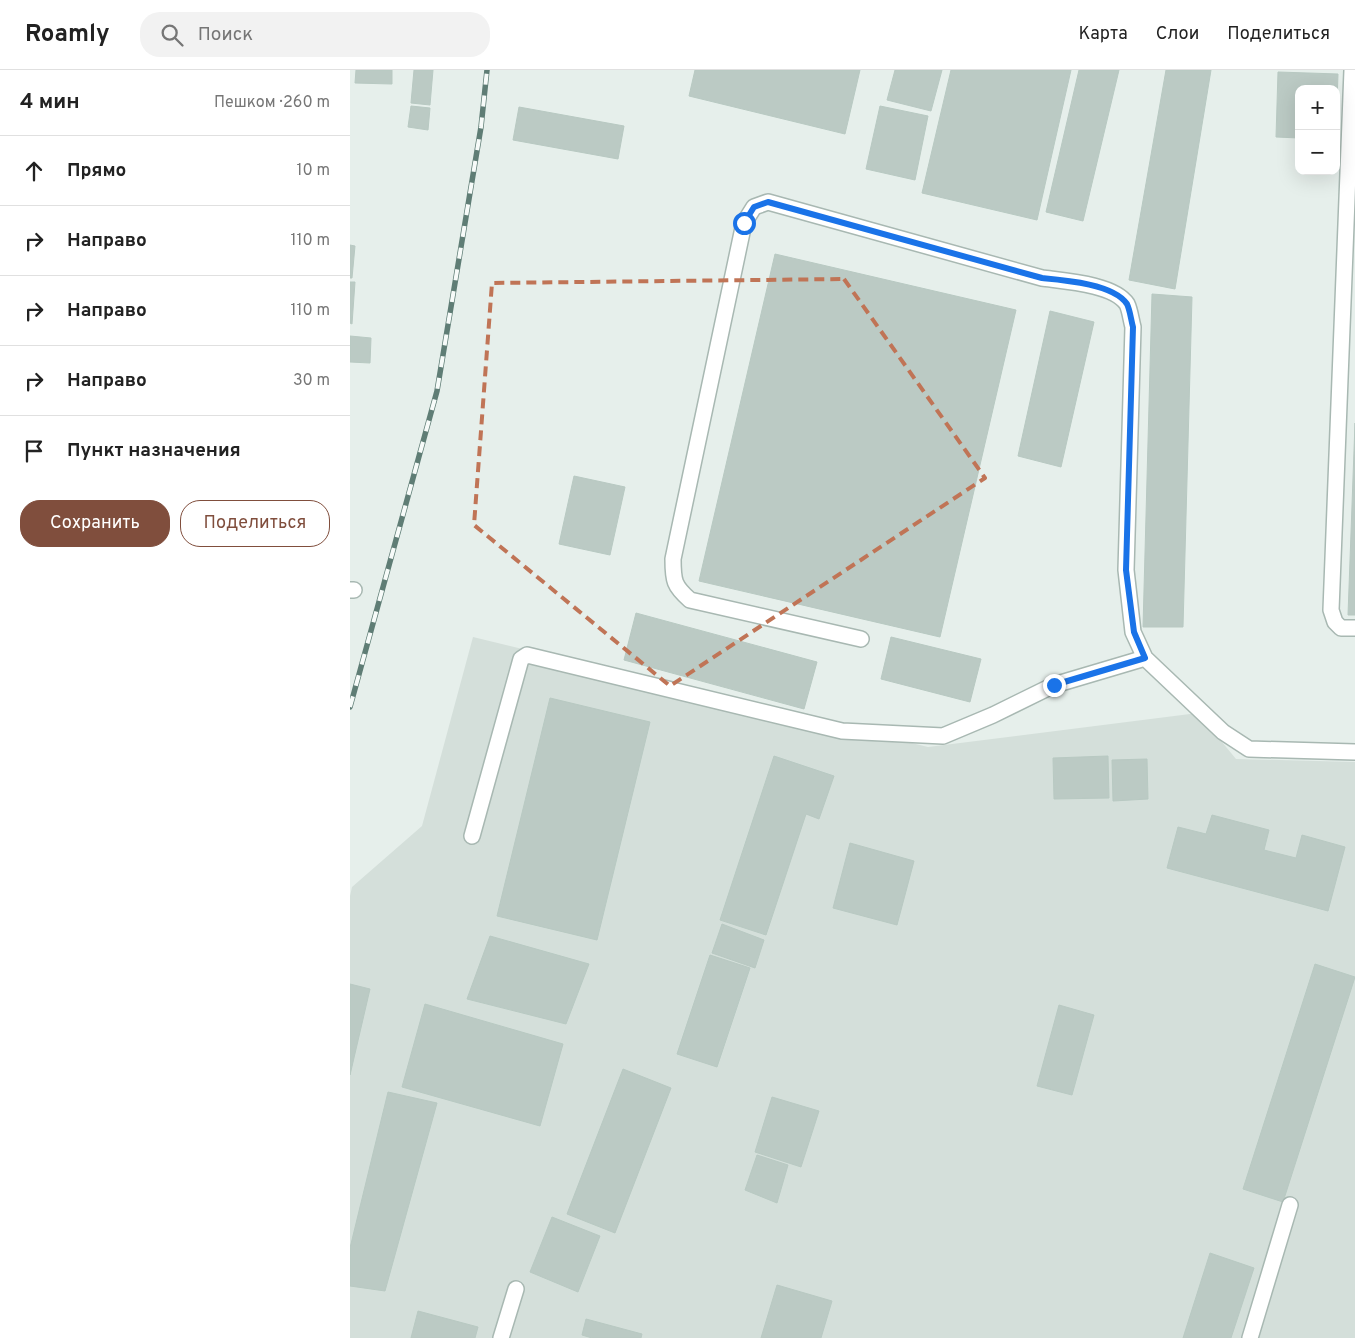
<!DOCTYPE html>
<html lang="ru">
<head>
<meta charset="utf-8">
<style>
	:root { --surface:#fff; --page:#f2f2f2; --text:#222; --muted:#767676; --line:#e0e0e0; --accent:#804e3d }
	body { margin:0; font-family:Overpass,sans-serif; background:var(--page); color:var(--text) }
	.controls { position:absolute; right:15px; top:15px; display:grid; overflow:hidden; border-radius:10px; box-shadow:0 5px 20px #0002 }
	.controls button { width:45px; height:45px; display:grid; place-items:center; padding:0; border:0; border-bottom:1px solid var(--line); background:var(--surface); color:var(--text); font:25px sans-serif }
	.stop { position:absolute; width:15px; height:15px; margin:-11px; border:4px solid #1a73e8; border-radius:50%; background:#fff }
	.stop.end { background:#1a73e8; border-color:#fff; box-shadow:0 1px 5px #0008 }
	.list { margin:0; padding:0; list-style:none }
	h2 { display:flex; justify-content:space-between; align-items:center; height:65px; margin:0; padding:0 20px; font-size:21px }
	h2 small { font-size:16px; font-weight:400; color:var(--muted) }
	.list li { display:grid; grid-template-columns:32px 1fr auto; gap:15px; align-items:center; box-sizing:border-box; height:70px; padding:0 20px; border-top:1px solid var(--line) }
	.list b { display:block; font-size:19px; white-space:nowrap }
	.list em { font-size:16px; font-style:normal; color:var(--muted) }
	.actions { display:flex; gap:10px; padding:15px 20px }
	.actions a { flex:1; padding:11px 0; border:1px solid var(--accent); border-radius:20px; text-align:center; font-size:18px; color:var(--accent) }
	.actions .main { background:var(--accent); color:#fff }
	.icon { flex:none; width:28px; height:28px; fill:none; stroke:currentColor; stroke-width:2; stroke-linecap:round; stroke-linejoin:round }
	.map { position:relative; flex:none; width:1005px; height:1268px; overflow:hidden }
	header { display:flex; align-items:center; gap:30px; box-sizing:border-box; height:70px; padding:0 25px; background:var(--surface); border-bottom:1px solid var(--line) }
	header strong { font-size:24px }
	nav { display:flex; gap:28px; margin-inline-start:auto; font-size:18px }
	.search { width:350px; height:45px; background:var(--page); display:flex; align-items:center; gap:12px; box-sizing:border-box; padding:0 18px; border-radius:20px; color:var(--muted); font-size:19px }
	main { display:flex }
	aside { flex:1; background:var(--surface) }
	.map>svg:first-child { display:block }
</style>
</head>
<body>
<header>
<strong>Roamly</strong>
<div class="search"><svg class="icon" aria-label="search" viewBox="0 0 24 24"><circle cx="10" cy="10" r="6"/><path d="M15 15l6 6"/></svg>Поиск</div>
<nav><a>Карта</a><a>Слои</a><a>Поделиться</a></nav>
</header>
<main>
<aside>
<h2>4 мин<small>Пешком · 260 m</small></h2>
<ul class="list">
<li><svg class="icon" aria-label="ahead" viewBox="0 0 24 24"><path d="M12 20V5M6 11l6-6 6 6"/></svg><div><b>Прямо</b></div><em>10 m</em></li>
<li><svg class="icon" aria-label="right" viewBox="0 0 24 24"><path d="M7 20v-9h11M14 6l5 5-5 5"/></svg><div><b>Направо</b></div><em>110 m</em></li>
<li><svg class="icon" aria-label="right" viewBox="0 0 24 24"><path d="M7 20v-9h11M14 6l5 5-5 5"/></svg><div><b>Направо</b></div><em>110 m</em></li>
<li><svg class="icon" aria-label="right" viewBox="0 0 24 24"><path d="M7 20v-9h11M14 6l5 5-5 5"/></svg><div><b>Направо</b></div><em>30 m</em></li>
<li><svg class="icon" aria-label="arrive" viewBox="0 0 24 24"><path d="M6 21V4h12l-3 4 3 4H6"/></svg><div><b>Пункт назначения</b></div></li>
</ul>
<div class="actions"><a class="main">Сохранить</a><a>Поделиться</a></div>
</aside>
<div class="map">
<svg width="1005" height="1268" viewBox="0 0 1005 1268">
	<rect width="100%" height="100%" fill="#e6efeb"/>
	<path fill="#d4dfda" d="M123,567L578,677L848,643L886,689L1005,692V1268H0V826L2,817L72,756Z"/>
	<path fill="#bbcac4" stroke="#b8c9c2" d="M6,0H42V14L5,13Z
		M64,0H83L80,35L61,33Z
		M345,0H510L495,64L339,26Z
		M545,0H592L581,41L537,30Z
		M601,0H721L687,150L572,123Z
		M729,0H769L733,151L696,142Z
		M816,0H861L825,219L779,210Z
		M928,2L988,4L986,60V19H949V68L926,67Z
		M61,36L80,38L78,60L58,57Z
		M530,36L578,46L565,110L516,99Z
		M169,37L274,56L268,89L163,70Z
		M0,175L5,176L2,208H0Z
		M425,184L666,240L590,567L349,511Z
		M0,212H5L2,254L0,253Z
		M802,224L842,227L833,557H793Z
		M700,241L744,252L711,397L668,386Z
		M0,266L21,268L20,293L0,292Z
		M1005,353V545H998Z
		M224,406L275,417L260,485L209,474Z
		M286,543L467,592L454,639L274,590Z
		M541,567L631,589L620,632L531,609Z
		M200,628L300,652L247,870L147,846Z
		M424,686L484,706L469,749L456,744L416,865L370,850Z
		M758,686L759,728L704,729L703,688Z
		M797,689L798,729L763,731L762,690Z
		M862,745L919,760L914,780L946,788L952,765L995,777L978,841L817,798L828,757L856,764Z
		M500,773L564,791L547,855L483,838Z
		M372,854L414,870L405,898L362,883Z
		M140,866L239,894L216,954L117,929Z
		M360,885L400,898L367,997L327,984Z
		M965,894L1005,907L933,1132L893,1119Z
		M0,914L20,919L0,1005Z
		M75,934L213,974L190,1056L52,1017Z
		M709,935L744,945L722,1025L687,1016Z
		M273,999L321,1018L265,1163L217,1144Z
		M38,1022L87,1033L35,1221L0,1216V1178Z
		M422,1027L469,1041L451,1097L405,1082Z
		M407,1085L438,1095L427,1133L395,1120Z
		M202,1147L250,1166L228,1222L180,1202Z
		M860,1183L904,1198L881,1268H833Z
		M427,1215L482,1231L471,1268H411Z
		M68,1241L128,1257L125,1268H61Z
		M236,1249L292,1264L291,1268H242L232,1265Z"/>
	<g fill="none" stroke-linecap="round" stroke-linejoin="round">
		<defs>
			<path id="minor" d="M1002,0L981,540L985,552L991,558H1005
				M0,520H4
				M511,569L340,530C324,516 323,511 323,489L394,153L404,137L418,132L692,208C714,211 764,214 777,234C780,240 781,250 783,257L776,500L783,562L795,588L873,662L899,679L1005,682
				M122,766L171,589L177,585L492,661L593,666L643,645L704,615L795,588
				M151,1268L166,1219
				M900,1268L940,1135"/>
		</defs>
		<use href="#minor" stroke="#a8b8b2" stroke-width="18"/>
		<use href="#minor" stroke="#fff" stroke-width="15"/>
		<defs>
			<path id="rail" d="M0,637L87,321L131,57L137,0"/>
		</defs>
		<use href="#rail" stroke="#5f7d75" stroke-width="5.5"/>
		<use href="#rail" stroke="#f7fbf9" stroke-width="4" stroke-dasharray="11" stroke-linecap="butt"/>
	</g>
	<g fill="none" stroke-linecap="round" stroke-linejoin="round">
		<path stroke="#1a73e8" stroke-width="6" d="M394,153L404,137L418,132L692,208C714,210 764,214 777,234C780,240 781,250 783,257L776,500L784,562L795,588L704,615"/>
	</g>
	<path fill="none" stroke="#c07456" stroke-width="4" stroke-dasharray="10 6" stroke-linejoin="round" d="M494,209L635,408L320,616L124,455L142,213Z"/>
</svg>
<div class="controls">
<button>+</button>
<button>−</button>
</div>
<div class="stop" style="left:394px;top:153px"></div>
<div class="stop end" style="left:704px;top:615px"></div>
</div>
</main>
</body>
</html>
